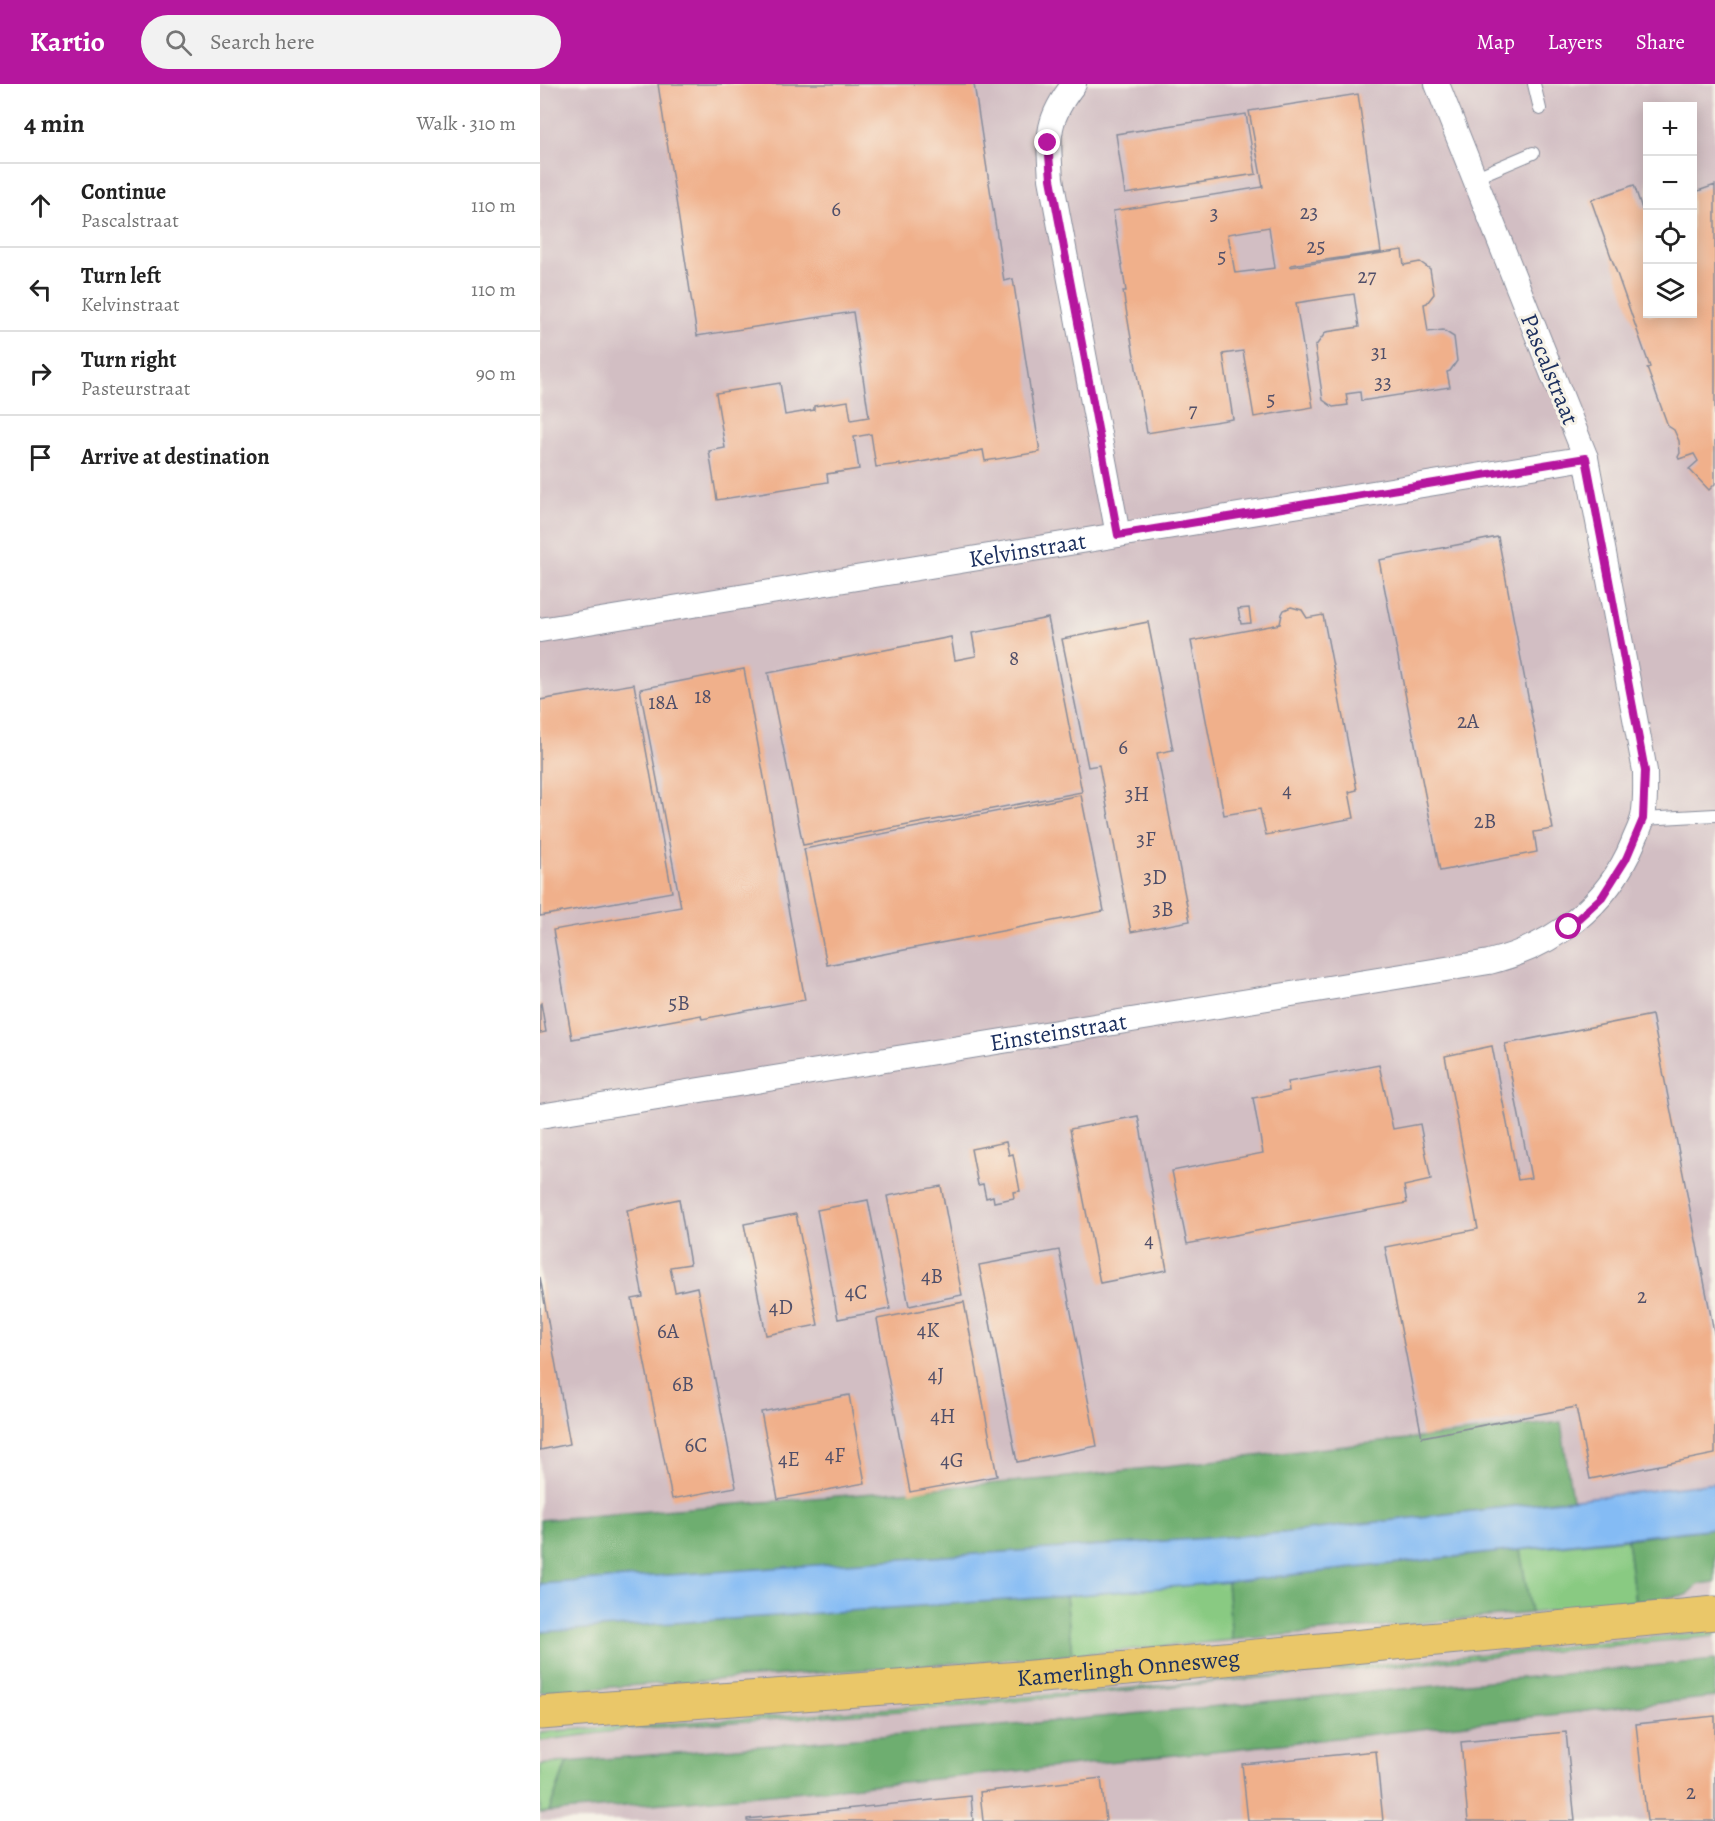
<!DOCTYPE html>
<html lang="en">
<head>
<meta charset="utf-8">
<style>
	:root { --surface:#fff; --page:#f2f2f2; --text:#222; --muted:#767676; --line:#e0e0e0; --accent:#b5179e }
	body { margin:0; font-family:Alegreya,serif; background:var(--page); color:var(--text) }
	.controls { position:absolute; right:18px; top:18px; display:grid; overflow:hidden; border-radius:0px; box-shadow:0 3px 15px #0003 }
	.controls button { width:54px; height:54px; display:grid; place-items:center; padding:0; border:0; border-bottom:2px solid var(--line); background:var(--surface); color:var(--text); font:30px sans-serif }
	.stop { position:absolute; width:18px; height:18px; margin:-14px; border:4px solid #b5179e; border-radius:50%; background:#fff }
	.stop.end { background:#b5179e; border-color:#fff; box-shadow:0 2px 6px #0008 }
	.list { margin:0; padding:0; list-style:none }
	h2 { display:flex; justify-content:space-between; align-items:center; height:78px; margin:0; padding:0 24px; font-size:26px }
	h2 small { font-size:20px; font-weight:400; color:var(--muted) }
	.list li { display:grid; grid-template-columns:39px 1fr auto; gap:18px; align-items:center; box-sizing:border-box; height:84px; padding:0 24px; border-top:2px solid var(--line) }
	.list b { display:block; font-size:22px; white-space:nowrap }
	.list p { margin:0; font-size:20px; white-space:nowrap; color:var(--muted) }
	.list em { font-size:20px; font-style:normal; color:var(--muted) }
	.icon { flex:none; width:33px; height:33px; fill:none; stroke:currentColor; stroke-width:2; stroke-linecap:round; stroke-linejoin:round }
	.map { position:relative; flex:none; width:1175px; height:1737px; overflow:hidden }
	header { display:flex; align-items:center; gap:36px; box-sizing:border-box; height:84px; padding:0 30px; background:var(--accent); color:#fff }
	header strong { font-size:28px }
	nav { display:flex; gap:33px; margin-inline-start:auto; font-size:21px }
	.search { width:420px; height:54px; background:var(--page); display:flex; align-items:center; gap:15px; box-sizing:border-box; padding:0 21px; border-radius:33px; color:var(--muted); font-size:22px }
	main { display:flex }
	aside { flex:1; background:var(--surface) }
	.map>svg:first-child { display:block }
</style>
</head>
<body>
<header>
<strong>Kartio</strong>
<div class="search"><svg class="icon" aria-label="search" viewBox="0 0 24 24"><circle cx="10" cy="10" r="6"/><path d="M15 15l6 6"/></svg>Search here</div>
<nav><a>Map</a><a>Layers</a><a>Share</a></nav>
</header>
<main>
<aside>
<h2>4 min<small>Walk · 310 m</small></h2>
<ul class="list">
<li><svg class="icon" aria-label="ahead" viewBox="0 0 24 24"><path d="M12 20V5M6 11l6-6 6 6"/></svg><div><b>Continue</b><p>Pascalstraat</p></div><em>110 m</em></li>
<li><svg class="icon" aria-label="left" viewBox="0 0 24 24"><path d="M17 20v-9H6M10 6l-5 5 5 5"/></svg><div><b>Turn left</b><p>Kelvinstraat</p></div><em>110 m</em></li>
<li><svg class="icon" aria-label="right" viewBox="0 0 24 24"><path d="M7 20v-9h11M14 6l5 5-5 5"/></svg><div><b>Turn right</b><p>Pasteurstraat</p></div><em>90 m</em></li>
<li><svg class="icon" aria-label="arrive" viewBox="0 0 24 24"><path d="M6 21V4h12l-3 4 3 4H6"/></svg><div><b>Arrive at destination</b></div></li>
</ul>
</aside>
<div class="map">
<svg width="1175" height="1737" viewBox="0 0 1175 1737">
	<rect width="100%" height="100%" fill="#f7f3e8"/>
	<filter id="ink" filterUnits="userSpaceOnUse"><feTurbulence type="fractalNoise" baseFrequency=".0167" numOctaves="2"/><feDisplacementMap in="SourceGraphic" scale="12" xChannelSelector="R" yChannelSelector="G"/><feConvolveMatrix kernelMatrix="1 2 1 2 8 2 1 2 1" color-interpolation-filters="sRGB"/></filter>
	<filter id="wash" filterUnits="userSpaceOnUse"><feTurbulence type="fractalNoise" baseFrequency=".008" numOctaves="4" result="noise"/><feDisplacementMap in="SourceGraphic" scale="24" xChannelSelector="R" yChannelSelector="G"/><feGaussianBlur stdDeviation="1.35" result="paint"/><feColorMatrix in="noise" values="0 0 0 0 0 0 0 0 0 0 0 0 0 0 0 0 0 1.4 0 .05"/><feComposite in="paint" operator="in"/></filter>
	<g filter="url(#wash)">
		<rect width="100%" height="100%" fill="#f5e9d5"/>
		<path fill="#d2bec3" fill-rule="evenodd" d="M0,0H1175V1737H0ZM1108,22H1152V230H1108Z"/>
		<path fill="#89ca82" stroke="#527c70" stroke-width="1.5" d="M1087,1455L1095,1517L991,1529L980,1466Z
			M687,1498L692,1556L532,1571L526,1512Z
			M1175,1547V1552L389,1625L89,1645L0,1657V1648L317,1627L653,1599Z
			M27,1678L9,1728L0,1729V1681Z"/>
		<path fill="#6eae70" stroke="#446e67" stroke-width="1.5" d="M1021,1338L1032,1415L744,1449L0,1500V1436L519,1394Z
			M1175,1444V1498L1159,1500L1147,1511L1095,1517L1087,1455Z
			M980,1466L991,1529L692,1556L687,1498Z
			M526,1512L532,1571L0,1608V1548Z
			M1175,1576V1613C787,1655 399,1699 9,1728L27,1678L485,1640Z"/>
		<path fill="#84bbf4" stroke="#5075a9" stroke-width="1.5" d="M1175,1399V1444L687,1498L526,1512L0,1548V1500L744,1449Z"/>
		<g id="blocks">
			<path fill="#f0b08b" fill-rule="evenodd" d="M118,0H434L464,197L473,195L500,368L445,377L443,366L360,382V380L336,383L331,350L314,353L319,385L287,390L288,398L177,416L169,367L185,364L176,309L240,299L245,331L274,326V322L308,317L311,336L329,333L313,228L157,252Z
				M818,10L841,168L751,181V183L862,166L864,181L880,178L890,185L894,210L887,219L884,220L888,248L903,246L914,253L917,277L910,287L907,288L910,303L821,317L820,308L806,310L808,321L793,323L783,316L775,263L786,248L819,243L814,210L756,219L773,323L714,333L703,267L683,270L693,335L607,349L583,207H586L573,127L723,103L709,27ZM729,143L735,184L695,189L688,150Z
				M706,30L716,90L585,110L576,50Z
				M1094,101L1102,125L1108,124V230H1152V109L1175,101V400L1169,406L1149,385L1158,377L1154,370L1139,375L1138,373L1140,369L1139,357L1134,346L1128,342L1107,284L1110,283L1051,116Z
				M958,453L1013,745L994,748L997,768L900,787L839,476Z
				M751,523L762,526L767,534L783,531L817,706L809,708L814,734L726,751L720,725L684,731L651,557L740,540L742,530L744,526Z
				M709,524L711,539L701,540L698,525Z
				M508,534L542,708L263,761L228,589L411,553L415,576L436,572L432,549Z
				M608,538L633,666L617,669L650,837L591,848L559,681L548,683L522,555Z
				M204,585L265,916L162,935L161,931L32,955L13,846L141,823L100,605Z
				M94,600L132,808L0,832V616Z
				M541,711L564,827L287,881L264,765Z
				M1,919L6,948L0,949V920Z
				M1112,931L1175,1253V1370L1050,1395L1036,1323L882,1353L845,1163L938,1145L905,972L952,962L978,1096L991,1094L965,960Z
				M839,981L853,1045L880,1040L891,1096L864,1102L867,1119L647,1160L632,1087L723,1069L713,1014L749,1007L748,998Z
				M598,1032L627,1186L560,1199L530,1045Z
				M466,1058L469,1071L473,1070L480,1107L473,1108L474,1114L454,1118L453,1112L446,1114L443,1100L438,1101L431,1065Z
				M401,1102L422,1211L369,1222L347,1112Z
				M139,1115L150,1180L130,1183L135,1208L157,1203L196,1403L132,1415L92,1215L103,1213L87,1126Z
				M328,1116L350,1225L298,1235L277,1126Z
				M256,1130L278,1241L226,1251L204,1140Z
				M519,1166L557,1362L477,1378L439,1181Z
				M0,1193L30,1360L0,1366Z
				M424,1218L457,1392L370,1408L337,1235Z
				M309,1311L325,1399L238,1415L221,1328Z
				M1175,1632V1737H1107L1096,1640Z
				M1026,1648L1035,1737H928L921,1658Z
				M836,1667L843,1737H708L702,1680Z
				M561,1694L566,1737H443L440,1708Z
				M431,1712L433,1737H207V1735Z"/>
		</g>
	</g>
	<g filter="url(#ink)">
		<use href="#blocks" fill-opacity="0" stroke="#888c9a" stroke-width="1.5"/>
		<g fill="none" stroke-linecap="round" stroke-linejoin="round">
			<defs>
				<path id="service" d="M994,0L1000,25
					M934,94L993,69
					M1103,735L1175,731"/>
				<g id="minor">
					<path d="M534,0C506,36 508,51 511,95L578,451"/>
					<path id="s1" d="M0,546L1046,374"/>
					<path id="s2" d="M0,1032L949,878C1014,862 1067,822 1093,759C1096,751 1101,742 1103,733C1106,718 1105,702 1105,687L1046,374L897,0"/>
				</g>
				<g id="primary">
					<path id="s3" d="M0,1629L481,1594L1175,1529"/>
				</g>
			</defs>
			<use href="#service" stroke="#888c9a" stroke-width="14"/>
			<use href="#minor" stroke="#888c9a" stroke-width="26"/>
			<use href="#primary" stroke="#888c9a" stroke-width="35"/>
			<use href="#service" stroke="#fff" stroke-width="12"/>
			<use href="#minor" stroke="#fff" stroke-width="24"/>
			<use href="#primary" stroke="#eac769" stroke-width="33"/>
		</g>
	</g>
	<g fill="none" stroke-linecap="round" stroke-linejoin="round" filter="url(#ink)">
		<path stroke="#b5179e" stroke-width="8" d="M508,59L511,95L578,451L1046,374L1105,687L1103,735L1086,775L1062,813L1029,843"/>
	</g>
	<g text-anchor="middle" dominant-baseline="central" stroke-width="6" stroke-linejoin="round" paint-order="stroke">
		<g font-size="21" fill="#504f69">
			<text x="296" y="125">6</text>
			<text x="769" y="128">23</text>
			<text x="674" y="129">3</text>
			<text x="776" y="162">25</text>
			<text x="682" y="172">5</text>
			<text x="827" y="192">27</text>
			<text x="839" y="268">31</text>
			<text x="843" y="298">33</text>
			<text x="731" y="315">5</text>
			<text x="653" y="326">7</text>
			<text x="474" y="574">8</text>
			<text x="163" y="612">18</text>
			<text x="123" y="618">18A</text>
			<text x="928" y="637">2A</text>
			<text x="583" y="663">6</text>
			<text x="747" y="706">4</text>
			<text x="597" y="710">3H</text>
			<text x="945" y="737">2B</text>
			<text x="606" y="755">3F</text>
			<text x="615" y="793">3D</text>
			<text x="623" y="825">3B</text>
			<text x="139" y="919">5B</text>
			<text x="609" y="1156">4</text>
			<text x="392" y="1192">4B</text>
			<text x="316" y="1208">4C</text>
			<text x="1102" y="1212">2</text>
			<text x="241" y="1223">4D</text>
			<text x="388" y="1246">4K</text>
			<text x="128" y="1247">6A</text>
			<text x="396" y="1291">4J</text>
			<text x="143" y="1300">6B</text>
			<text x="403" y="1332">4H</text>
			<text x="156" y="1361">6C</text>
			<text x="295" y="1371">4F</text>
			<text x="249" y="1375">4E</text>
			<text x="412" y="1376">4G</text>
			<text x="1151" y="1708">2</text>
		</g>
		<g font-size="24" fill="#1b2f5e" stroke="#f7f3e8">
			<text transform="translate(1010 285) rotate(68)">Pascalstraat</text>
			<text stroke="none"><textPath href="#s1" startOffset="494">Kelvinstraat</textPath></text>
			<text stroke="none"><textPath href="#s2" startOffset="525">Einsteinstraat</textPath></text>
			<text stroke="none"><textPath href="#s3" startOffset="590">Kamerlingh Onnesweg</textPath></text>
		</g>
	</g>
</svg>
<div class="controls">
<button>+</button>
<button>−</button>
<button><svg class="icon" aria-label="locate" viewBox="0 0 24 24"><circle cx="12" cy="12" r="6"/><path d="M12 2v4M12 18v4M2 12h4M18 12h4"/></svg></button>
<button><svg class="icon" aria-label="layers" viewBox="0 0 24 24"><path d="M12 4l9 5-9 5-9-5zM3 14l9 5 9-5"/></svg></button>
</div>
<div class="stop" style="left:1029px;top:843px"></div>
<div class="stop end" style="left:508px;top:59px"></div>
</div>
</main>
</body>
</html>
